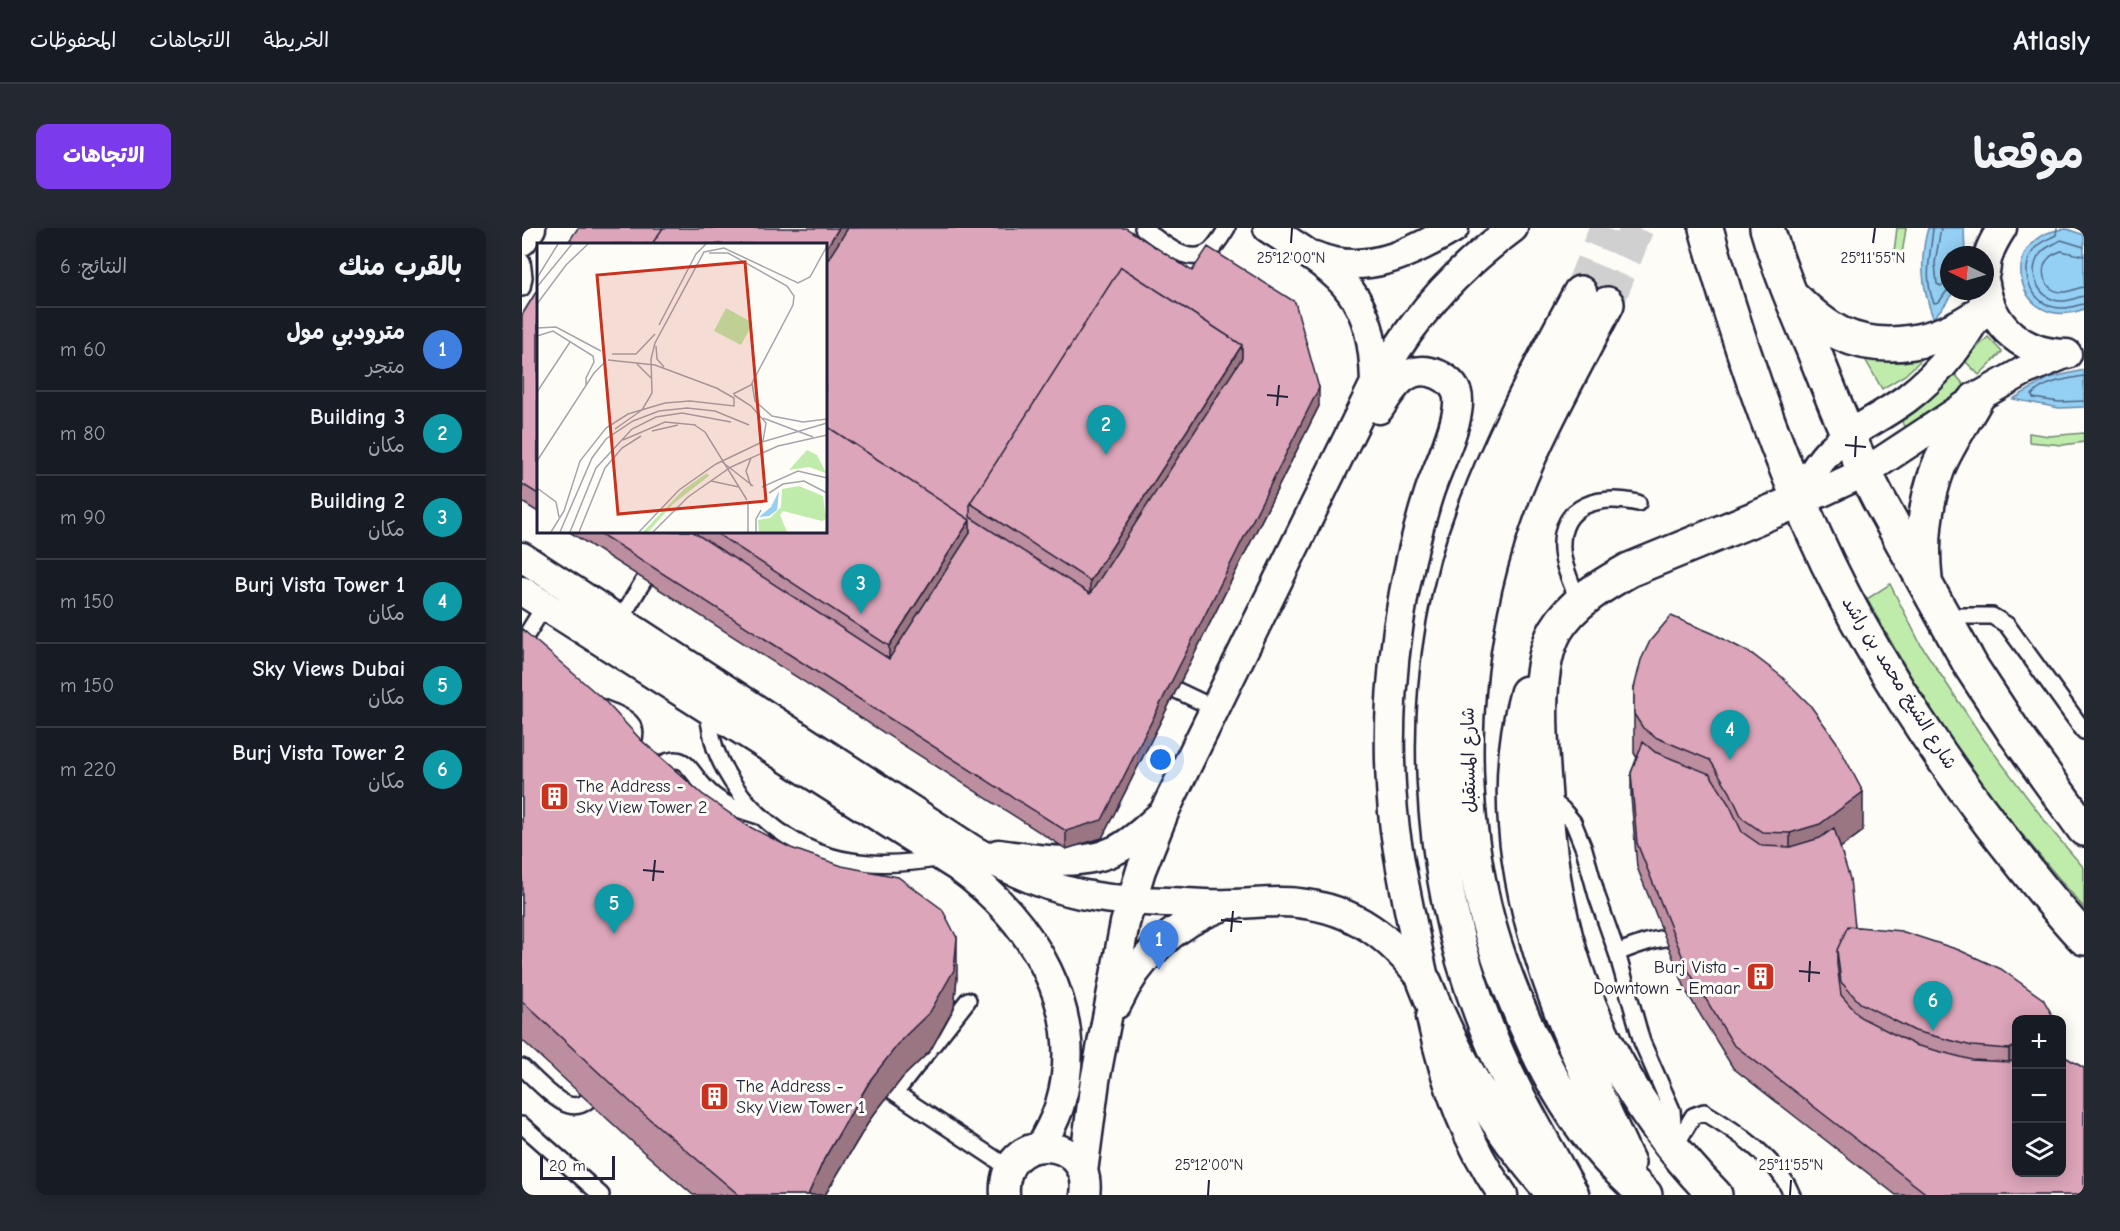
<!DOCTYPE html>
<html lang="ar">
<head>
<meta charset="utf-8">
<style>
	:root { --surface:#171b24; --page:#242831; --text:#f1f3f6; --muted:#9ea1a6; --line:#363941; --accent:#7c3aed }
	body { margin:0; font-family:"Comic Neue","Playpen Sans Arabic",sans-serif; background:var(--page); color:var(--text); direction:rtl }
	.controls { position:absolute; right:18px; bottom:18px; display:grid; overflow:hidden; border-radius:12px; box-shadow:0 3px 15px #0003 }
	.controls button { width:54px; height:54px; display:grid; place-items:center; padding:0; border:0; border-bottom:2px solid var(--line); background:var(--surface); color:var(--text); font:30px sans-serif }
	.compass { position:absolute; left:1418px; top:18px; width:54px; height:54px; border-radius:50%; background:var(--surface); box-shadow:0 3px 15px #0003; rotate:275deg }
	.scale { position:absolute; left:18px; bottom:15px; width:75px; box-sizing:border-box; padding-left:6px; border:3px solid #22223b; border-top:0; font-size:16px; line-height:21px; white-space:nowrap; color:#22223b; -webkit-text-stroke:4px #fdfcf7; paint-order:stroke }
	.you { position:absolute; left:639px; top:532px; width:21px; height:21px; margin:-15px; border:4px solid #fff; border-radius:50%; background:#1a73e8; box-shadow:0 0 0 9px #1a73e833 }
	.badge { display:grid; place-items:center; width:39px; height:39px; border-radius:50%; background:var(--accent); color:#fff; font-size:20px; font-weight:700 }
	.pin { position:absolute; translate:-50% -50px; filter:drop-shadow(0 2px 3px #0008) }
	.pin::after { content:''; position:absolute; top:32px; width:21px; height:18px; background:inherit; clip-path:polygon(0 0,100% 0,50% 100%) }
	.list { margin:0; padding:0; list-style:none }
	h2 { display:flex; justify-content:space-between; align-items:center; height:78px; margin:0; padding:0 24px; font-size:26px }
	h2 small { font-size:20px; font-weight:400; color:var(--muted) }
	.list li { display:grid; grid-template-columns:39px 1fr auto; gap:18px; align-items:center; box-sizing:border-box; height:84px; padding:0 24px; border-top:2px solid var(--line) }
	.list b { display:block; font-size:22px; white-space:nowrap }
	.list p { margin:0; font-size:20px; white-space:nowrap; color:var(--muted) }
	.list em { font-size:20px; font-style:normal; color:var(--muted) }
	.icon { flex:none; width:33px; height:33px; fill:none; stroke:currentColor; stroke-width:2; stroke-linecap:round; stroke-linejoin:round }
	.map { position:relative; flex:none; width:1562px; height:967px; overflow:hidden; direction:ltr; border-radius:12px }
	header { display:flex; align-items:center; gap:36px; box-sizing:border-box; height:84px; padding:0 30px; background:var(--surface); border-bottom:2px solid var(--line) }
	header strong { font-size:28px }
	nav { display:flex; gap:33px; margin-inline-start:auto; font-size:21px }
	.intro { display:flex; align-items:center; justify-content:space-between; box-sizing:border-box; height:144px; padding:0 36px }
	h1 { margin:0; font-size:42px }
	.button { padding:15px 27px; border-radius:12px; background:var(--accent); color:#fff; font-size:21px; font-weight:700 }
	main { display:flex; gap:36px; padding:0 36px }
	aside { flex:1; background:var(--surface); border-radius:12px; box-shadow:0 3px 15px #0003 }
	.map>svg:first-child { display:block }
</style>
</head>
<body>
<header>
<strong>Atlasly</strong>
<nav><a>الخريطة</a><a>الاتجاهات</a><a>المحفوظات</a></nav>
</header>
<div class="intro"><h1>موقعنا</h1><a class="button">الاتجاهات</a></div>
<main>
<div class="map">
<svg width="1562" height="967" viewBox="0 0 1562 967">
	<rect width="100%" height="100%" fill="#fdfcf7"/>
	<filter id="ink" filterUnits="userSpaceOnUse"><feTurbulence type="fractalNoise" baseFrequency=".0167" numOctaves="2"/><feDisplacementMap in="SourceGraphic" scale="12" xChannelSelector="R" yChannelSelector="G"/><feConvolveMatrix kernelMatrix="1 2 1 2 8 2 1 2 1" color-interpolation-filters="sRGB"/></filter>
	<g filter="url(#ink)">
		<path fill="#bfecaa" stroke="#708772" stroke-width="1.5" d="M1375,0H1384L1379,33L1371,32Z
			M1466,109L1480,124L1457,147L1442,132Z
			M1413,119L1383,147L1360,161L1339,124Z
			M1432,145L1443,158L1387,203L1376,189Z
			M1507,205L1527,208L1562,205V214L1541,217L1507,214Z
			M1368,356L1399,417L1460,509L1532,605L1562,640V680C1520,630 1476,580 1439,527C1404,477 1375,424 1345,371Z"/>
		<path fill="#94cff4" stroke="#668aaa" stroke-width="1.5" d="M1406,0H1442L1443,27H1427V63H1432L1422,78L1411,90C1400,59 1397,32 1406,0Z
			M1545,1L1562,7V81C1493,108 1471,5 1545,1Z
			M1562,142V179L1537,180L1491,171L1527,150Z"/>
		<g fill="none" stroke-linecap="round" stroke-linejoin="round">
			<path stroke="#506785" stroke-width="1.5" d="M1411,0C1409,26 1401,50 1412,75L1417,74L1427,60
				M1419,0L1413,35L1415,56L1419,58L1427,51
				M1535,0L1534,7C1527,11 1519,13 1514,19C1494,42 1509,79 1539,80C1547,81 1554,77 1562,76
				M1562,19L1539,12C1532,17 1524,18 1519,25C1504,42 1515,71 1538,73C1547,74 1554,69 1562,68
				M1562,28L1539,23C1535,25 1530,26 1527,30C1516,41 1522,62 1538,64C1546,65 1554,60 1562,59
				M1562,148C1545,151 1521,154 1510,167L1511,170L1537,174L1562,173"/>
			<path stroke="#d1d0d1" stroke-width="33" stroke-dasharray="33 16" stroke-linecap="butt" d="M1058,65L1084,0
				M1085,76L1115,0"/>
			<defs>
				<path id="lane" d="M621,0C638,12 666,40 688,23C695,17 700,8 705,0
					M0,33L2,49L0,60
					M1057,375C1051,358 1041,339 1040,322C1037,274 1080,267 1116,275
					M1421,388H1470L1485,397L1562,503
					M98,392L122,352
					M0,414L23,377
					M654,462L692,480
					M75,478C97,487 126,493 106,523
					M185,480C187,493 189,507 193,520C214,577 269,624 329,633C359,638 390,635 421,630
					M126,545C167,514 164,545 191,567C204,578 221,583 237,588
					M1026,570L1040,581L1051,594L1062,621L1075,668L1095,725L1120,814L1150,882L1152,911
					M1095,725C1117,716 1138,708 1161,709
					M0,839C11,849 34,874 47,877C54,879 60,877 65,873C70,870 73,863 73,857
					M354,852L487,940
					M374,864L446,772
					M0,897L79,967
					M1154,917L1171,888L1182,884C1214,903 1256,931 1270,967"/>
				<path id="street" d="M746,0C818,46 851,62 853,155
					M0,13L9,0
					M793,28C842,49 890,25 932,0
					M1463,44C1464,27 1471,14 1480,0
					M1463,56C1469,99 1502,126 1545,126
					M857,181C869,163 882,138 908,144C919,146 931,154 935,165C942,188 914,242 907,265C900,287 894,309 889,331C869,418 862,513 873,602C880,652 891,701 902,750
					M1278,272L1300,264L1343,244L1463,165L1502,143L1543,126
					M1278,272C1302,208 1334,207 1384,171C1420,144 1446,109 1465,68
					M0,329L451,622C490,644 531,663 575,669C599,673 624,673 648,674C668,675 688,677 707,676C730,676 753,672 776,675C833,681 870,710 903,755
					M0,363L436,639C510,692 566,783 538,876C534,891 526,904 519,918
					M476,626C515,631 557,640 594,622C611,614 624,600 638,588
					M595,776C617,728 652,696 701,678
					M909,789C922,852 944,914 981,967
					M561,944L573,853L603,695L619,642L643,582L853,155C866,136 878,115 892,97C920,59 953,28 991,0
					M483,967C478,900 572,906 563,967"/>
				<path id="secondary" d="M1085,76C1045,153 1000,230 975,314C941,426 934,550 959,664C968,709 984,752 1002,793C1022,840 1048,887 1082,926C1094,940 1109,953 1123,967
					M1005,465C961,628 1038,790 1106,935
					M903,755C934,834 976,903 1033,967
					M1050,967C1023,918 994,869 972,818C901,653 890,451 953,282C981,206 1020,136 1058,65
					M1193,967C1116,889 1057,783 1036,675C1027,630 1024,586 1021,540C1018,500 1014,437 1034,402C1051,374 1079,358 1107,342L1278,272"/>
				<path id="primary" d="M1184,0C1213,105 1248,208 1293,308C1339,411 1402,508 1470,598C1500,636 1529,675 1562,710
					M1245,0C1257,41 1274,81 1291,121C1311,172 1331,222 1356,270L1450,440L1492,504L1562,601
					M1271,69C1285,83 1301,98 1319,106C1363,126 1418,114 1456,87
					M1403,350C1399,313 1403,275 1416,240C1424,219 1443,191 1454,171"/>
			</defs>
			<use href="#lane" stroke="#22223b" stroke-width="20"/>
			<use href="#street" stroke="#22223b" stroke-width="33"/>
			<use href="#secondary" stroke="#22223b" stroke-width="38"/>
			<use href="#primary" stroke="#22223b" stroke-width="38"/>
			<use href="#lane" stroke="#fdfcf7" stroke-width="15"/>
			<use href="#street" stroke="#fdfcf7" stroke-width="28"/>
			<use href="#secondary" stroke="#fdfcf7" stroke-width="33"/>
			<use href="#primary" stroke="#fdfcf7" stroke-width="33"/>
		</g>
		<path fill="#bd8e9f" stroke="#22223b" stroke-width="1.5" d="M303,16L797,178L580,610L544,621L46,303H303Z
			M16,61V284L0,274V87Z
			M0,401L119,512L180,566L435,749L432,780L408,823L381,849L349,890L303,967H171L117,920L0,812Z
			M1112,460L1341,603L1318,620L1333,699L1494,792L1562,967H1374L1211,840L1165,765L1115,639L1109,569V545L1115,530L1112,525Z"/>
		<path fill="#9a7482" stroke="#22223b" stroke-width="1.5" d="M317,0H337L303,53V22Z
			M720,117V148L568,384V353Z
			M797,160V178L580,610L544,621V603Z
			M448,292V323L367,449V418Z
			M1341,564V603L1298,635L1268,644V605Z
			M435,710V749L432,780L408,823L381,849L349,890L303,967H286L302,931L349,851Z
			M1494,818V857L1487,859V821Z"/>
		<path fill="#dca5b9" stroke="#22223b" stroke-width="1.5" fill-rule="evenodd" d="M56,0H141L130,16H45Z
			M141,0H317L303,22V16H130Z
			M326,0H604L670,43L686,19L773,74L797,160L580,592L544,603L74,303H170L367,431L448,305V292L303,197V36ZM599,39L720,117V130L568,366L448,289V275Z
			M599,39L720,117L568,353L448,275Z
			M16,61V266L0,256V87Z
			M303,197L448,292L367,418L191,303H303Z
			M1149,388L1190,405L1230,426L1259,448L1288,477L1314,513L1341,564L1298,596L1268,605L1240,604L1220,590L1208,564L1188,532L1133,509L1121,500L1112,486V460L1119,432L1128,413Z
			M0,401L82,472L119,512L180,566L226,598L269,620L320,638L376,649L420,681L435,710L432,742L408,784L381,810L349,851L302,931L286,967H217L117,882L0,773Z
			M1121,514L1133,524L1188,546L1208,578L1220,604L1240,618L1268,619L1298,610L1312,600L1328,651L1333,699L1326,698L1315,722V736L1319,767L1338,789L1393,817L1450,832L1487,834L1494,832V945H1539V828L1545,830L1562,840V967H1406L1211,816L1165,740L1115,615L1109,545Z
			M1326,698L1379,703L1437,722L1479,741L1521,771L1533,792H1494V818L1487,821L1450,818L1393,803L1338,775L1319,754L1315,722Z
			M0,963L4,964L8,967H0Z"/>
	</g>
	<path fill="none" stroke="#22223b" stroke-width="2" d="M769,15L770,0M1351,15L1353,0M745,167L766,169M755,178L757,157M1323,217L1344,219M1333,229L1334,208M121,642L142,644M131,653L133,632M699,692L720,694M709,704L711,683M1277,743L1298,745M1287,754L1288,733M686,967L687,952M1268,967L1269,952"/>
	<defs>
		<symbol id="building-square" viewBox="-11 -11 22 22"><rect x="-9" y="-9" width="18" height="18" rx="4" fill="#c8321e" stroke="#fdfcf7"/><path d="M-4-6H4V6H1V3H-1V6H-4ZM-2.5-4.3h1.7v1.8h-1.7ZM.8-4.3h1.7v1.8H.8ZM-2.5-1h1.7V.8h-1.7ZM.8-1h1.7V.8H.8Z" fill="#fff"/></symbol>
	</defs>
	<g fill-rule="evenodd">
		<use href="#building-square" x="16" y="552" width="33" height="33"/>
		<use href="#building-square" x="1222" y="732" width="33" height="33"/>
		<use href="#building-square" x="176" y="852" width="33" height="33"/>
	</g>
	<g text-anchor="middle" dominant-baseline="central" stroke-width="6" stroke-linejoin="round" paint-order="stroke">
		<g font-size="18" fill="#22223b" stroke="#fdfcf7">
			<text transform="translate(1377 455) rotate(58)">شارع الشيخ محمد بن راشد</text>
			<text transform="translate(947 532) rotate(-91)">شارع المستقبل</text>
		</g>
		<g font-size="18" fill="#22223b" stroke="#fdfcf7" text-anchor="start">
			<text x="54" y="558">The Address -<tspan x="54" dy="21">Sky View Tower 2</tspan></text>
			<text x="1218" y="739" text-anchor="end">Burj Vista -<tspan x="1218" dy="21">Downtown - Emaar</tspan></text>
			<text x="214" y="858">The Address -<tspan x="214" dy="21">Sky View Tower 1</tspan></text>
		</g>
	</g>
	<g transform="translate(15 15)">
		<rect width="290" height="290" fill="#fdfcf7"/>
		<path d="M189,65L216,80L204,102L177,88ZM270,207L280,212L289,230L272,224L252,227ZM170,230L172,233L136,261L111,289H106L147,246ZM262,243L286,253L289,276L285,278L246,268L243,272L250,289H222L221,277L233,275L244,264L245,246Z" fill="#bfecaa"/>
		<path d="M242,248L240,267L232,273L222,274L234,264Z" fill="#94cff4"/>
		<path fill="none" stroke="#a5a5ac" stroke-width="1.5" d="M172,10H191L250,43L257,53L256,62L214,142L196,151M0,35L21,1M0,44L35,1M0,61L29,22L51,1M122,82L159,11L169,1M0,85L19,84L64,108M0,93L16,88L56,113L57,119L49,135V142M119,103L120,116L127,124M75,111H99L118,91M71,117L118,122L182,146M100,121L114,135M215,140L218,158L235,173L266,179L290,176M0,149L33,99M197,152L214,163L229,180L226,198M105,167L115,150L114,116L118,100L167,9L187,5L261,40L273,34L290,3M226,175L276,194M156,181L168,189L210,257M78,186L105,167M115,188L141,182M86,197L128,179L159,182M214,215L209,228L214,243M0,218L57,130L69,118M184,218L216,243M174,238L202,244M225,244L261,228L290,235M0,245L19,259L22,274M232,250L246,241L267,238L290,250M211,261V289M14,289L27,268L43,218L69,185L91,171L128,160L153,158L197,163V155L181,146M23,289L55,215L69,196L96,178L122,168L150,165L178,168L212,182M33,289L59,225L95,186L119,174L145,170L194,179M42,289L68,225L85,205L104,193M102,289L142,247L179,221L225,199L290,180M116,289L151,254L194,224L241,203L290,192M219,289V276L224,267"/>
		<path fill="#c8321e" fill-opacity="0.15" stroke="#c8321e" stroke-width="3" d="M208,19L229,258L81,271L60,32Z"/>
		<rect width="290" height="290" fill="none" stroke="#22223b" stroke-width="3"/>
	</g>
	<g font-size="15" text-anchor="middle" fill="#22223b" stroke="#fdfcf7" stroke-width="6" stroke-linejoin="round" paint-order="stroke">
		<text x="769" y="35">25°12'00"N</text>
		<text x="1351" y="35">25°11'55"N</text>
		<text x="687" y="942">25°12'00"N</text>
		<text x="1269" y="942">25°11'55"N</text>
	</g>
</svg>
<div class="controls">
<button>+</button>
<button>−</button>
<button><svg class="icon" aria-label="layers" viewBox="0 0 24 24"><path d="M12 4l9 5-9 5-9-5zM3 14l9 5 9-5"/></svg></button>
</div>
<svg class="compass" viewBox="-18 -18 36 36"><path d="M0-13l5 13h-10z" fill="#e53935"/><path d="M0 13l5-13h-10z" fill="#9ea1a6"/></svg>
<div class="scale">20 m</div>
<div class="you"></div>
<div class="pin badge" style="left:637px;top:742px;background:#3f7fe0">1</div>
<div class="pin badge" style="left:584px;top:227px;background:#0f9aa8">2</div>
<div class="pin badge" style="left:339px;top:386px;background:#0f9aa8">3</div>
<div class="pin badge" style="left:1208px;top:532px;background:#0f9aa8">4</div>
<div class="pin badge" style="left:92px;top:706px;background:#0f9aa8">5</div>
<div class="pin badge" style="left:1411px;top:803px;background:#0f9aa8">6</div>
</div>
<aside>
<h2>بالقرب منك<small>النتائج: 6</small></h2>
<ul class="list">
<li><span class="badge" style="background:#3f7fe0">1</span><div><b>مترودبي مول</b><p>متجر</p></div><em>60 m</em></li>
<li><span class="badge" style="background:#0f9aa8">2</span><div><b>Building 3</b><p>مكان</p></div><em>80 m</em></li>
<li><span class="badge" style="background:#0f9aa8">3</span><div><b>Building 2</b><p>مكان</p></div><em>90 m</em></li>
<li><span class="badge" style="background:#0f9aa8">4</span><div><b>Burj Vista Tower 1</b><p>مكان</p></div><em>150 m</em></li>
<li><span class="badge" style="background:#0f9aa8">5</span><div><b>Sky Views Dubai</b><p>مكان</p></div><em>150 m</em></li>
<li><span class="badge" style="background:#0f9aa8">6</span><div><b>Burj Vista Tower 2</b><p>مكان</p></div><em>220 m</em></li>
</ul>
</aside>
</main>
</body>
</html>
